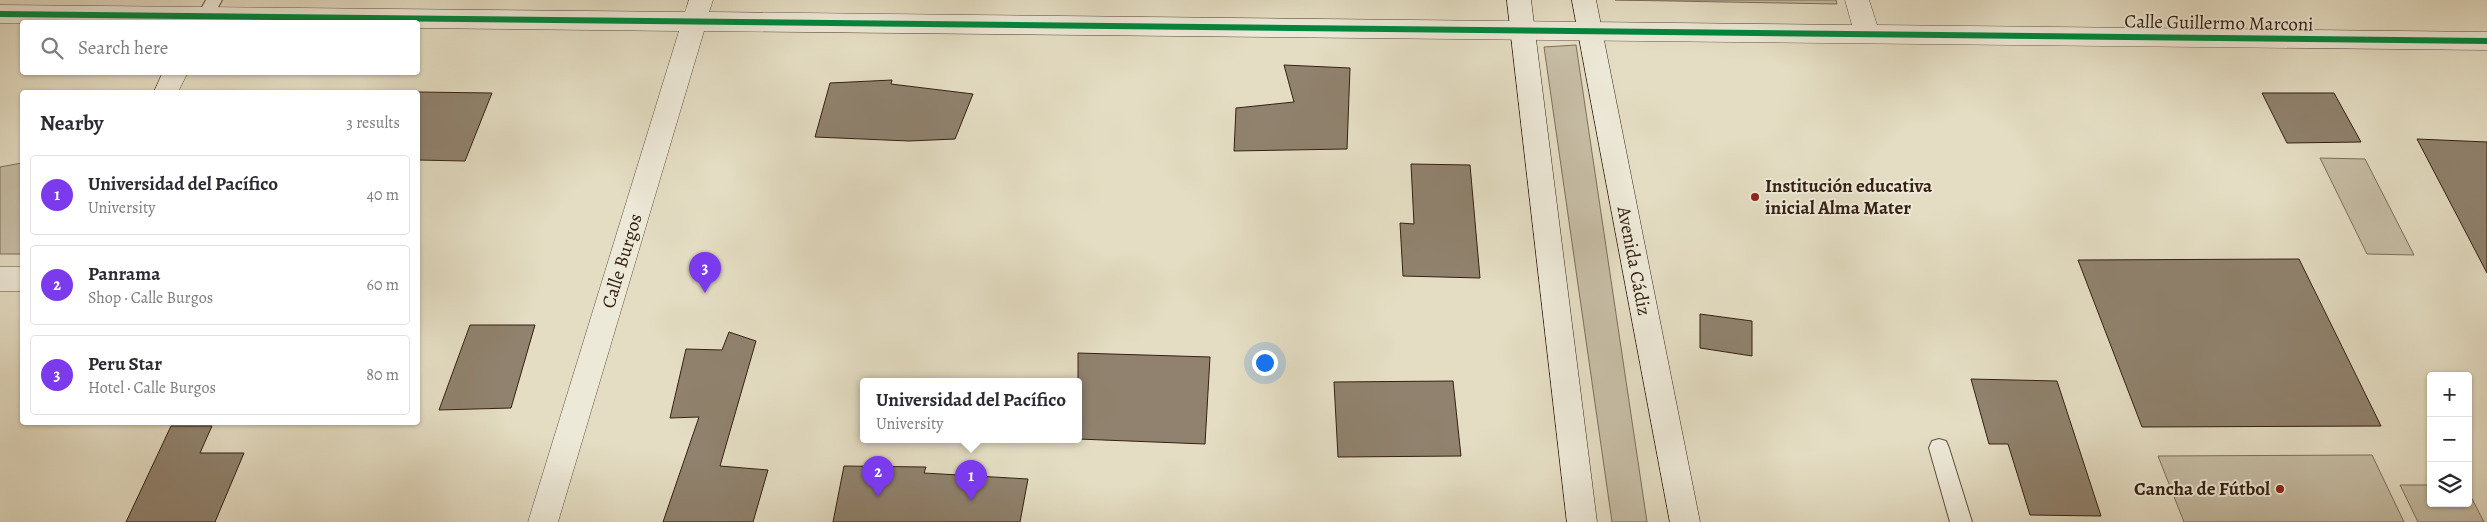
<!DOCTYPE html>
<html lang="en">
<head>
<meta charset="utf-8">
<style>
	:root { --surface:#fff; --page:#f7f7f7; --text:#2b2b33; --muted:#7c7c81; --line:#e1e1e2; --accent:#7c3aed }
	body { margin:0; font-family:Alegreya,serif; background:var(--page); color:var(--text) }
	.controls { position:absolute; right:15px; bottom:15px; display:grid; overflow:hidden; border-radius:5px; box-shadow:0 1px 4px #0004 }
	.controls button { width:45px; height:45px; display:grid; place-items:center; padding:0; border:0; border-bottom:1px solid var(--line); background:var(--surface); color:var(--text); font:25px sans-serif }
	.you { position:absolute; left:1264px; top:362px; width:18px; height:18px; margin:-12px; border:4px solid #fff; border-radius:50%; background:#1a73e8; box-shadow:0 0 0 8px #1a73e833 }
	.badge { display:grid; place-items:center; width:32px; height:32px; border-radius:50%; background:var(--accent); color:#fff; font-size:16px; font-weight:700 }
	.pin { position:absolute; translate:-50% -41px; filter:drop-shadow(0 1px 2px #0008) }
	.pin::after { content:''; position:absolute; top:26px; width:18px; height:15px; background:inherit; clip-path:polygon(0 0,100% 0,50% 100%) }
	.popup { position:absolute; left:860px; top:378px; width:222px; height:65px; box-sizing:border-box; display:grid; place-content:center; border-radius:5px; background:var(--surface); filter:drop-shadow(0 1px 4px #0005); font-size:16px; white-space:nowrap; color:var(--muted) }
	.popup b { font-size:19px; color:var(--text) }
	.popup::after { content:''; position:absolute; left:50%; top:100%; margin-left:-10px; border:10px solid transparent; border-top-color:var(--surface) }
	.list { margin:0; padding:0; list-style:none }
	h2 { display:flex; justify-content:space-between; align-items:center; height:65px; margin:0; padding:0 20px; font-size:21px }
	h2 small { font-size:16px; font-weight:400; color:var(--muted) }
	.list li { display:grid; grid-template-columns:32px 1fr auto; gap:15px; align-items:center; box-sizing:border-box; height:80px; margin:0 10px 10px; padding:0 10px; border:1px solid var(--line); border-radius:5px }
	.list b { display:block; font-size:19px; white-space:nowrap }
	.list p { margin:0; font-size:16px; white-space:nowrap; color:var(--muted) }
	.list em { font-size:16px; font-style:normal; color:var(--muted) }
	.icon { flex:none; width:28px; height:28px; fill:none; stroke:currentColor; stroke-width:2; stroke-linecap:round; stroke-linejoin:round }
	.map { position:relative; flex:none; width:2487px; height:522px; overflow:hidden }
	.search { position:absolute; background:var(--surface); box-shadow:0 1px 4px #0004; left:20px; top:20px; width:400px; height:55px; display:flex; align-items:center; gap:12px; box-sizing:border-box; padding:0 18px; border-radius:5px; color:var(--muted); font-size:19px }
	.panel { position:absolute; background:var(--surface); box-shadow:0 1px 4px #0004; left:20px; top:90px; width:400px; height:335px; border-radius:5px }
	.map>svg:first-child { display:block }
</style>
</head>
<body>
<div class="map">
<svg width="2487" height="522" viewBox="0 0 2487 522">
	<rect width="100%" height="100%" fill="#e4ddc3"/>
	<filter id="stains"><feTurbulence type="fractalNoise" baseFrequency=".004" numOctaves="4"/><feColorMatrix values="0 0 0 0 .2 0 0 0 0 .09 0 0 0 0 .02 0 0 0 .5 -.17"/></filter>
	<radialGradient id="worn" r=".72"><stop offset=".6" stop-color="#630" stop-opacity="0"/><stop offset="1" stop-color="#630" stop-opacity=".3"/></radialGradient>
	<path fill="#c6bda5" stroke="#7e6e5c" d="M1615,0H1836L1837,4Z
		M1576,45L1647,522H1612L1544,47Z
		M2320,158L2365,159L2414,255L2367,254Z
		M22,163V254H0V167Z
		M2372,455L2404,522H2184L2158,456Z
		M2400,485H2431V503H2468V491L2484,522H2418Z"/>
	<path fill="#90826e" stroke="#352012" d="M1284,65L1350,68L1347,149L1234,151L1236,108L1294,102Z
		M892,80L891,84L973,94L955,139L909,141L815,137L830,83Z
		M418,92L492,93L465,161L418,160Z
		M2262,93H2334L2361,142L2287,143Z
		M2417,139L2487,142V273Z
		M1411,164L1470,165L1480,278L1403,276L1400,223L1414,224Z
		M2299,259L2381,426L2142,427L2078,260Z
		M1700,314L1752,321V356L1700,348Z
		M470,325H535L511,408L439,410Z
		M729,332L756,341L720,466L768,470L753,522H663L699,417L670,418L686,349L722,350Z
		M1078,353L1210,357L1205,444L1078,439Z
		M1971,379L2057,381L2101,516L2030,515L2008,444H1989Z
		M1453,381L1461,456L1338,457L1334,382Z
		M171,426H212L200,453H244L215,522H126Z
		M844,466L926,467L924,473L1028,479L1020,522H833Z"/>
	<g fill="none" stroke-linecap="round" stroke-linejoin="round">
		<defs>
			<path id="service" d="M206,0H222L211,20L205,22L199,20L197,16Z
				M1939,439L1946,441L1949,448L1972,522H1950L1929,448L1932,441Z"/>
			<path id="minor" d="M689,0H713L709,12L1852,25L1845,0H1869L1877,25L2487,32V50L704,31L558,522H528L679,31L418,28V22L0,23V5L685,12Z
				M163,72H188L178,92H154Z
				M0,267H22V291H0Z"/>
			<path id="secondary" d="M1507,0H1531L1597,522H1567Z
				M1572,0H1596L1700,522H1670Z"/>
		</defs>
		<use href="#service" stroke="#614f3e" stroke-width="2"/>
		<use href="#minor" stroke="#614f3e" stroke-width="1"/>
		<use href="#secondary" stroke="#352012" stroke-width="1"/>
		<use href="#service" fill="#ede9d8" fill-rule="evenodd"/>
		<use href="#minor" fill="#ede9d8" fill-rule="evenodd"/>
		<use href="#secondary" fill="#ede9d8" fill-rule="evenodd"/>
		<defs>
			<path id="cycleway" d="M0,14L2487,41"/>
		</defs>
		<use href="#cycleway" stroke="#ede9d8" stroke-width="9"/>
		<use href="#cycleway" stroke="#00873e" stroke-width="6"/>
	</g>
	<g fill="#8f2418" stroke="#ede9d8" stroke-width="2">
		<circle cx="1755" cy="197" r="5"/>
		<circle cx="2280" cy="489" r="5"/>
	</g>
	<g text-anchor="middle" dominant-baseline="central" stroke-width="4" stroke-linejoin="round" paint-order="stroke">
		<g font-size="19" fill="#352012" stroke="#ede9d8">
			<text transform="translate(2219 23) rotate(1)">Calle Guillermo Marconi</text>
			<text transform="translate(622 261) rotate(-73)">Calle Burgos</text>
			<text transform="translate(1634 261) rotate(79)">Avenida Cádiz</text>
		</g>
		<g font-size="19" font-weight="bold" fill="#352012" stroke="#ede9d8" text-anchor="start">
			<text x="1765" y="186">Institución educativa<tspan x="1765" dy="22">inicial Alma Mater</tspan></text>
			<text x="2270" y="489" text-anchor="end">Cancha de Fútbol</text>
		</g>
	</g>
	<rect width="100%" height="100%" filter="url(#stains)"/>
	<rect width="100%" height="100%" fill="url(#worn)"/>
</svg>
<div class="controls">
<button>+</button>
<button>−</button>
<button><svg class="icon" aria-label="layers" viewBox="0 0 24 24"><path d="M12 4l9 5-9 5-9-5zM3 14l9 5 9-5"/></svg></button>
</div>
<div class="you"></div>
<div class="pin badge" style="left:971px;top:501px">1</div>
<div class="popup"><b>Universidad del Pacífico</b>University</div>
<div class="pin badge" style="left:878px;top:497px">2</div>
<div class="pin badge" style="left:705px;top:293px">3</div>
<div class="search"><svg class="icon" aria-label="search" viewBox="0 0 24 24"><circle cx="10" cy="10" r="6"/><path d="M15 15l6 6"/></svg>Search here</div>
<section class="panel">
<h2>Nearby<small>3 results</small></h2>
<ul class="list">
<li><span class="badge">1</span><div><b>Universidad del Pacífico</b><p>University</p></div><em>40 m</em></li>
<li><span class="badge">2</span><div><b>Panrama</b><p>Shop · Calle Burgos</p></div><em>60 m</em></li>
<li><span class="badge">3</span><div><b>Peru Star</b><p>Hotel · Calle Burgos</p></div><em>80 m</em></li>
</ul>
</section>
</div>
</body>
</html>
